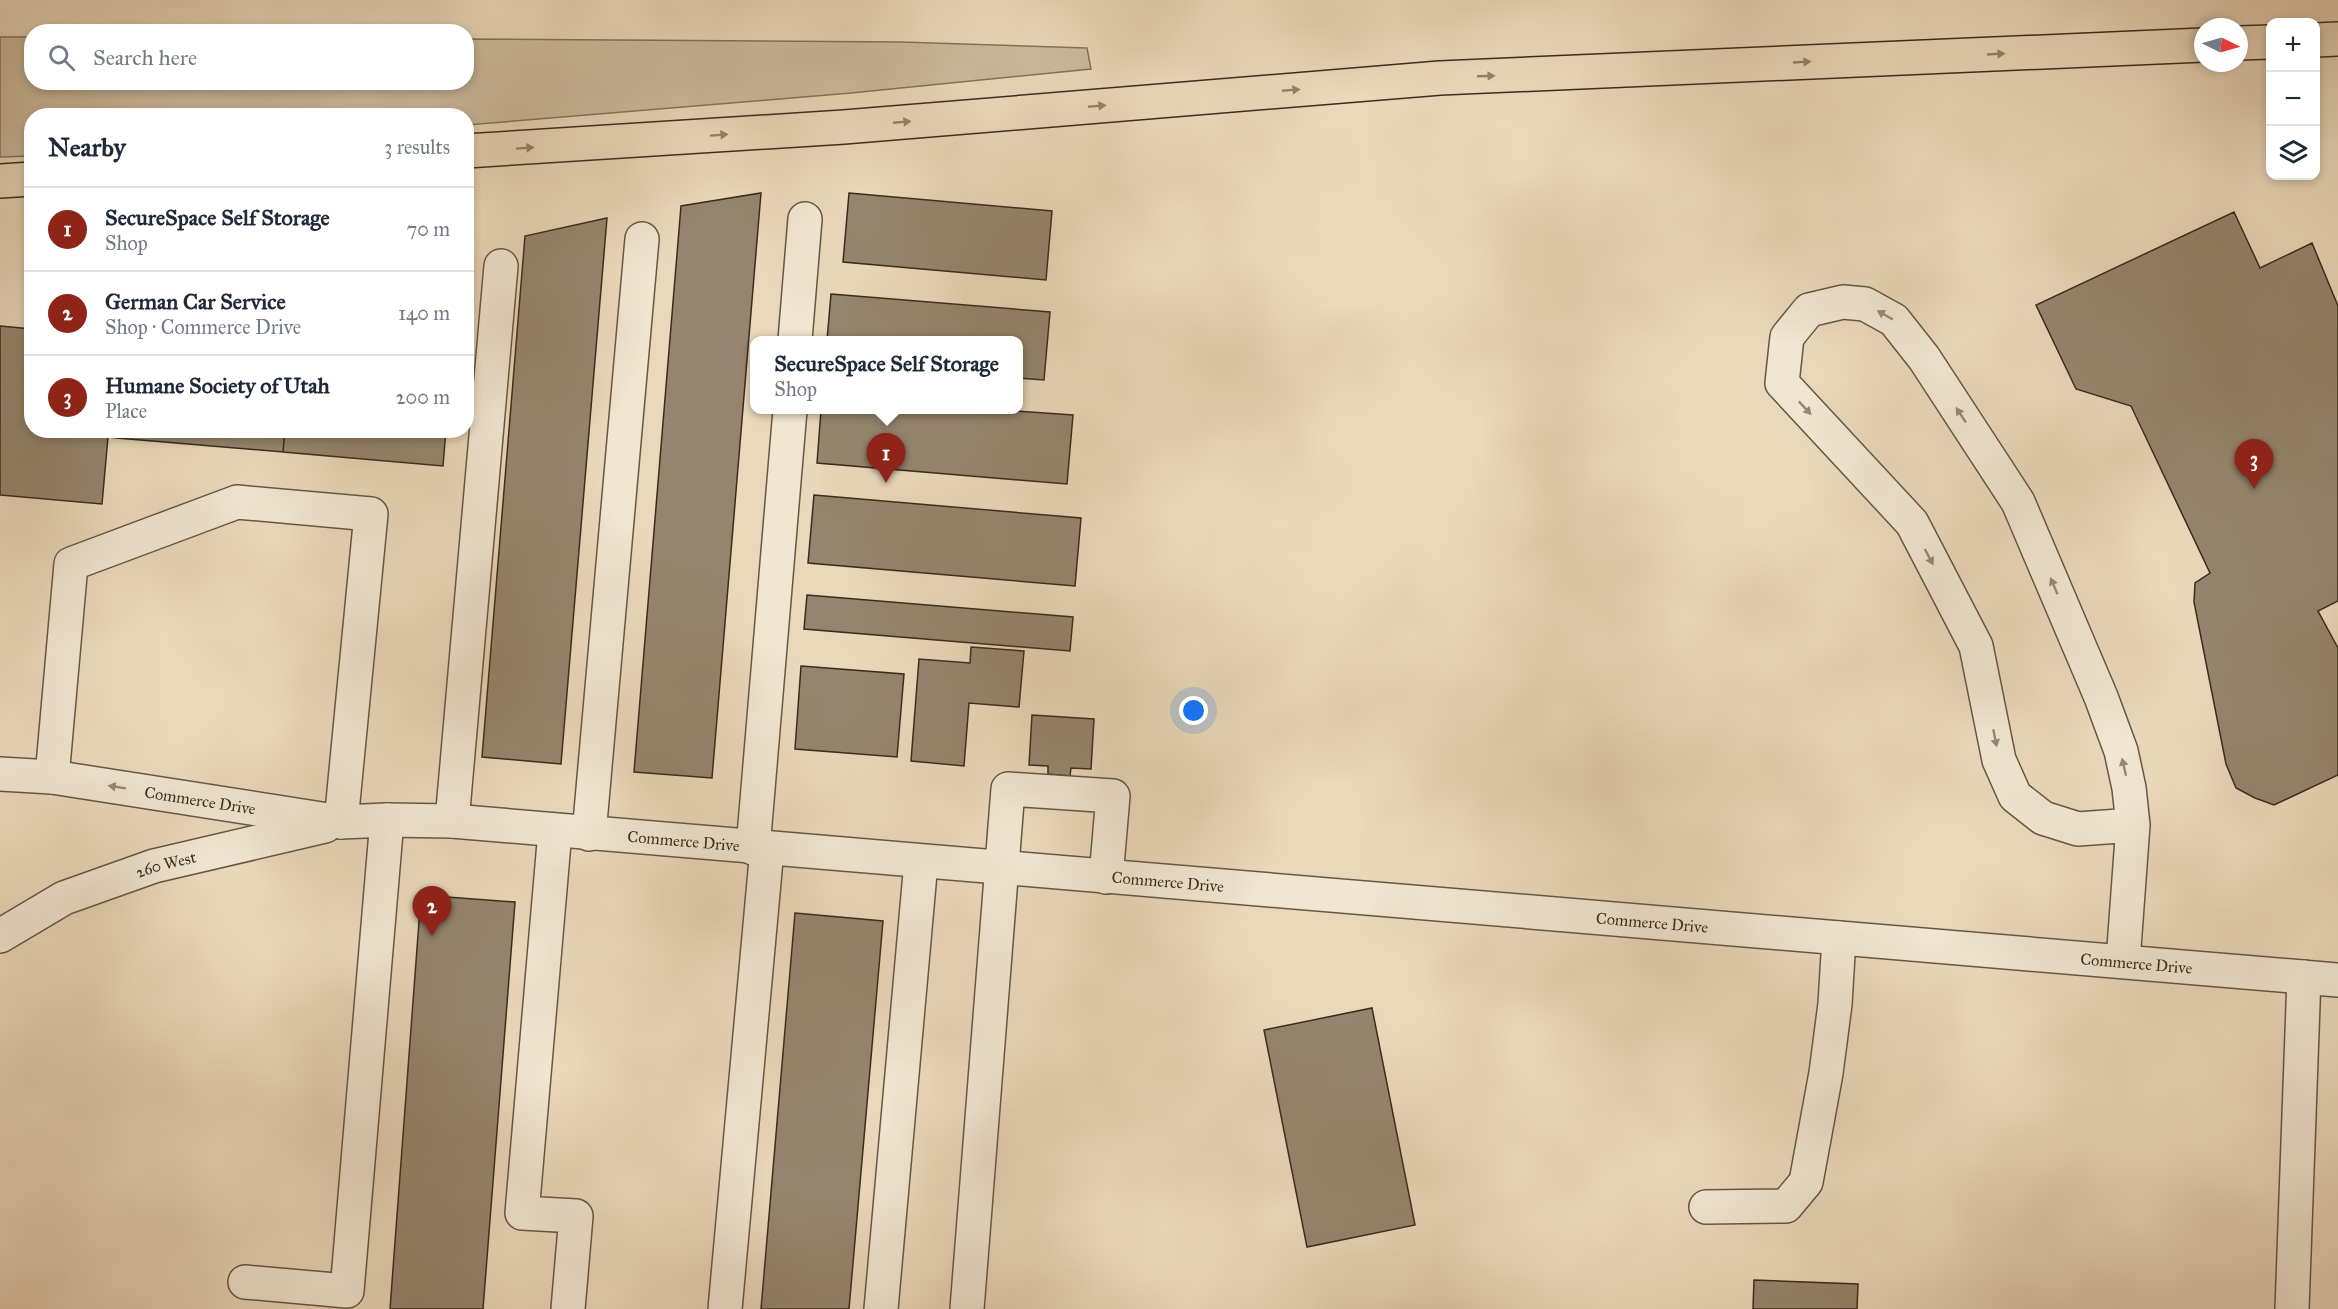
<!DOCTYPE html>
<html lang="en">
<head>
<meta charset="utf-8">
<style>
	:root { --surface:#fff; --page:#f2f2f3; --text:#1f2937; --muted:#747a83; --line:#e0e1e3; --accent:#8f2418 }
	body { margin:0; font-family:"IM FELL Great Primer",serif; background:var(--page); color:var(--text) }
	.controls { position:absolute; right:18px; top:18px; display:grid; overflow:hidden; border-radius:12px; box-shadow:0 3px 9px #0003 }
	.controls button { width:54px; height:54px; display:grid; place-items:center; padding:0; border:0; border-bottom:2px solid var(--line); background:var(--surface); color:var(--text); font:30px sans-serif }
	.compass { position:absolute; left:2194px; top:18px; width:54px; height:54px; border-radius:50%; background:var(--surface); box-shadow:0 3px 9px #0003; rotate:95deg }
	.you { position:absolute; left:1194px; top:711px; width:21px; height:21px; margin:-15px; border:4px solid #fff; border-radius:50%; background:#1a73e8; box-shadow:0 0 0 9px #1a73e833 }
	.badge { display:grid; place-items:center; width:39px; height:39px; border-radius:50%; background:var(--accent); color:#fff; font-size:20px; font-weight:700 }
	.pin { position:absolute; translate:-50% -50px; filter:drop-shadow(0 2px 3px #0008) }
	.pin::after { content:''; position:absolute; top:32px; width:21px; height:18px; background:inherit; clip-path:polygon(0 0,100% 0,50% 100%) }
	.popup { position:absolute; left:750px; top:336px; width:273px; height:78px; box-sizing:border-box; display:grid; place-content:center; border-radius:12px; background:var(--surface); filter:drop-shadow(0 2px 4px #0005); font-size:20px; white-space:nowrap; color:var(--muted) }
	.popup b { font-size:22px; color:var(--text) }
	.popup::after { content:''; position:absolute; left:50%; top:100%; margin-left:-12px; border:12px solid transparent; border-top-color:var(--surface) }
	.list { margin:0; padding:0; list-style:none }
	h2 { display:flex; justify-content:space-between; align-items:center; height:78px; margin:0; padding:0 24px; font-size:26px }
	h2 small { font-size:20px; font-weight:400; color:var(--muted) }
	.list li { display:grid; grid-template-columns:39px 1fr auto; gap:18px; align-items:center; box-sizing:border-box; height:84px; padding:0 24px; border-top:2px solid var(--line) }
	.list b { display:block; font-size:22px; white-space:nowrap }
	.list p { margin:0; font-size:20px; white-space:nowrap; color:var(--muted) }
	.list em { font-size:20px; font-style:normal; color:var(--muted) }
	.icon { flex:none; width:33px; height:33px; fill:none; stroke:currentColor; stroke-width:2; stroke-linecap:round; stroke-linejoin:round }
	.map { position:relative; flex:none; width:2338px; height:1309px; overflow:hidden }
	.search { position:absolute; background:var(--surface); box-shadow:0 3px 9px #0003; left:24px; top:24px; width:450px; height:66px; display:flex; align-items:center; gap:15px; box-sizing:border-box; padding:0 21px; border-radius:24px; color:var(--muted); font-size:22px }
	.panel { position:absolute; background:var(--surface); box-shadow:0 3px 9px #0003; left:24px; top:108px; width:450px; height:330px; border-radius:24px }
	.map>svg:first-child { display:block }
</style>
</head>
<body>
<div class="map">
<svg width="2338" height="1309" viewBox="0 0 2338 1309">
	<rect width="100%" height="100%" fill="#ead8ba"/>
	<filter id="stains"><feTurbulence type="fractalNoise" baseFrequency=".00333" numOctaves="4"/><feColorMatrix values="0 0 0 0 .2 0 0 0 0 .09 0 0 0 0 .02 0 0 0 .5 -.17"/></filter>
	<radialGradient id="worn" r=".72"><stop offset=".6" stop-color="#630" stop-opacity="0"/><stop offset="1" stop-color="#630" stop-opacity=".3"/></radialGradient>
	<path fill="#ccbb9f" stroke="#82745d" stroke-width="1.5" d="M0,37H31L32,82H466L467,39L901,42L1087,48L1091,69L851,93L467,125L466,116H32L31,156L0,157Z"/>
	<path fill="#95856e" stroke="#392c1b" stroke-width="1.5" d="M761,193L712,778L634,772L681,206Z
		M849,193L1052,211L1046,280L843,262Z
		M2234,212L2260,268L2312,243L2338,306V601L2318,611L2338,648V775L2274,805L2255,798L2236,788L2226,764L2194,602L2195,583L2210,573L2131,406L2076,389L2036,305Z
		M607,218L561,764L482,757L525,236Z
		M831,294L1050,312L1044,380L1018,378V340H827Z
		M0,326L32,329V430H118L117,438L108,437L102,504L0,495Z
		M821,410H1002L1073,415L1067,484L817,463Z
		M118,430H285L283,452L117,438Z
		M285,430H446L443,466L283,452Z
		M814,495L1081,518L1075,586L808,563Z
		M807,595L1073,617L1070,651L804,629Z
		M971,647L1024,651L1019,707L969,703L964,766L911,761L919,659L970,663Z
		M801,666L904,674L897,757L795,749Z
		M1032,715L1094,719L1091,769L1071,768L1070,776L1048,774V766L1029,765Z
		M421,895L515,902L483,1309H390Z
		M795,913L883,921L849,1309H761Z
		M1372,1008L1415,1225L1307,1247L1264,1030Z
		M1754,1280L1858,1284L1857,1309H1753Z"/>
	<g fill="none" stroke-linecap="round" stroke-linejoin="round">
		<defs>
			<g id="minor">
				<path d="M795,340L805,219"/>
				<path id="s1" d="M0,774L52,777L341,822L387,820L452,821L2338,980"/>
				<path d="M52,777L71,564L237,502L371,514L341,822"/>
				<path d="M452,821L501,266"/>
				<path d="M555,831L522,1213L576,1216L568,1309"/>
				<path d="M589,834L642,239"/>
				<path d="M753,848L790,410"/>
				<path id="s2" d="M0,936L64,898L154,866L325,826"/>
				<path d="M2123,961L2133,825L2129,788L2121,751L2101,697L2018,502L1924,358L1894,320L1865,304L1843,302L1809,310L1787,337L1782,383L1912,523L1976,646L1999,760L2015,796L2043,818L2078,829L2133,825"/>
				<path d="M1706,1207L1786,1206L1806,1182L1826,1073L1835,1004L1839,938"/>
				<path d="M245,1282L347,1291L387,820"/>
				<path d="M725,1309L767,849"/>
				<path d="M881,1309L921,862"/>
				<path d="M967,1309L1008,789L1113,796L1106,877"/>
				<path d="M2292,1309L2304,977"/>
			</g>
			<path id="highway" d="M2316,40L2338,39
				M2239,43L2270,42
				M466,151L844,127L1440,78L2203,45
				M0,181L32,179"/>
		</defs>
		<use href="#minor" stroke="#655743" stroke-width="36"/>
		<use href="#highway" stroke="#392c1b" stroke-width="36"/>
		<use href="#minor" stroke="#f1e6d2" stroke-width="33"/>
		<use href="#highway" stroke="#ead8ba" stroke-width="33"/>
	</g>
	<defs><path id="oneway-solid" d="M-6-.8H1V-3.2L6.5 0L1 3.2V.8H-6Z" transform="scale(1.5)"/></defs>
	<g fill="#92826a">
		<use href="#oneway-solid" transform="translate(1996 54) rotate(-3)"/>
		<use href="#oneway-solid" transform="translate(1802 62) rotate(-3)"/>
		<use href="#oneway-solid" transform="translate(1486 76) rotate(-2)"/>
		<use href="#oneway-solid" transform="translate(1291 90) rotate(-5)"/>
		<use href="#oneway-solid" transform="translate(1097 106) rotate(-5)"/>
		<use href="#oneway-solid" transform="translate(902 122) rotate(-5)"/>
		<use href="#oneway-solid" transform="translate(719 135) rotate(-4)"/>
		<use href="#oneway-solid" transform="translate(525 148) rotate(-4)"/>
	</g>
	<g fill="#958976">
		<use href="#oneway-solid" transform="translate(1885 315) rotate(-150)"/>
		<use href="#oneway-solid" transform="translate(1805 408) rotate(47)"/>
		<use href="#oneway-solid" transform="translate(1961 415) rotate(-123)"/>
		<use href="#oneway-solid" transform="translate(1929 557) rotate(62)"/>
		<use href="#oneway-solid" transform="translate(2054 586) rotate(-113)"/>
		<use href="#oneway-solid" transform="translate(1995 738) rotate(79)"/>
		<use href="#oneway-solid" transform="translate(2124 767) rotate(-103)"/>
		<use href="#oneway-solid" transform="translate(117 787) rotate(-171)"/>
	</g>
	<g text-anchor="middle" dominant-baseline="central" stroke-width="4.5" stroke-linejoin="round" paint-order="stroke">
		<g font-size="16" fill="#392c1b" stroke="#f1e6d2">
			<text stroke="none"><textPath href="#s1" startOffset="202">Commerce Drive</textPath></text>
			<text stroke="none"><textPath href="#s1" startOffset="688">Commerce Drive</textPath></text>
			<text stroke="none"><textPath href="#s2" startOffset="182">260 West</textPath></text>
			<text stroke="none"><textPath href="#s1" startOffset="1174">Commerce Drive</textPath></text>
			<text stroke="none"><textPath href="#s1" startOffset="1660">Commerce Drive</textPath></text>
			<text stroke="none"><textPath href="#s1" startOffset="2146">Commerce Drive</textPath></text>
		</g>
	</g>
	<rect width="100%" height="100%" filter="url(#stains)"/>
	<rect width="100%" height="100%" fill="url(#worn)"/>
</svg>
<div class="controls">
<button>+</button>
<button>−</button>
<button><svg class="icon" aria-label="layers" viewBox="0 0 24 24"><path d="M12 4l9 5-9 5-9-5zM3 14l9 5 9-5"/></svg></button>
</div>
<svg class="compass" viewBox="-18 -18 36 36"><path d="M0-13l5 13h-10z" fill="#e53935"/><path d="M0 13l5-13h-10z" fill="#747a83"/></svg>
<div class="you"></div>
<div class="pin badge" style="left:886px;top:483px">1</div>
<div class="popup"><b>SecureSpace Self Storage</b>Shop</div>
<div class="pin badge" style="left:432px;top:936px">2</div>
<div class="pin badge" style="left:2254px;top:489px">3</div>
<div class="search"><svg class="icon" aria-label="search" viewBox="0 0 24 24"><circle cx="10" cy="10" r="6"/><path d="M15 15l6 6"/></svg>Search here</div>
<section class="panel">
<h2>Nearby<small>3 results</small></h2>
<ul class="list">
<li><span class="badge">1</span><div><b>SecureSpace Self Storage</b><p>Shop</p></div><em>70 m</em></li>
<li><span class="badge">2</span><div><b>German Car Service</b><p>Shop · Commerce Drive</p></div><em>140 m</em></li>
<li><span class="badge">3</span><div><b>Humane Society of Utah</b><p>Place</p></div><em>200 m</em></li>
</ul>
</section>
</div>
</body>
</html>
